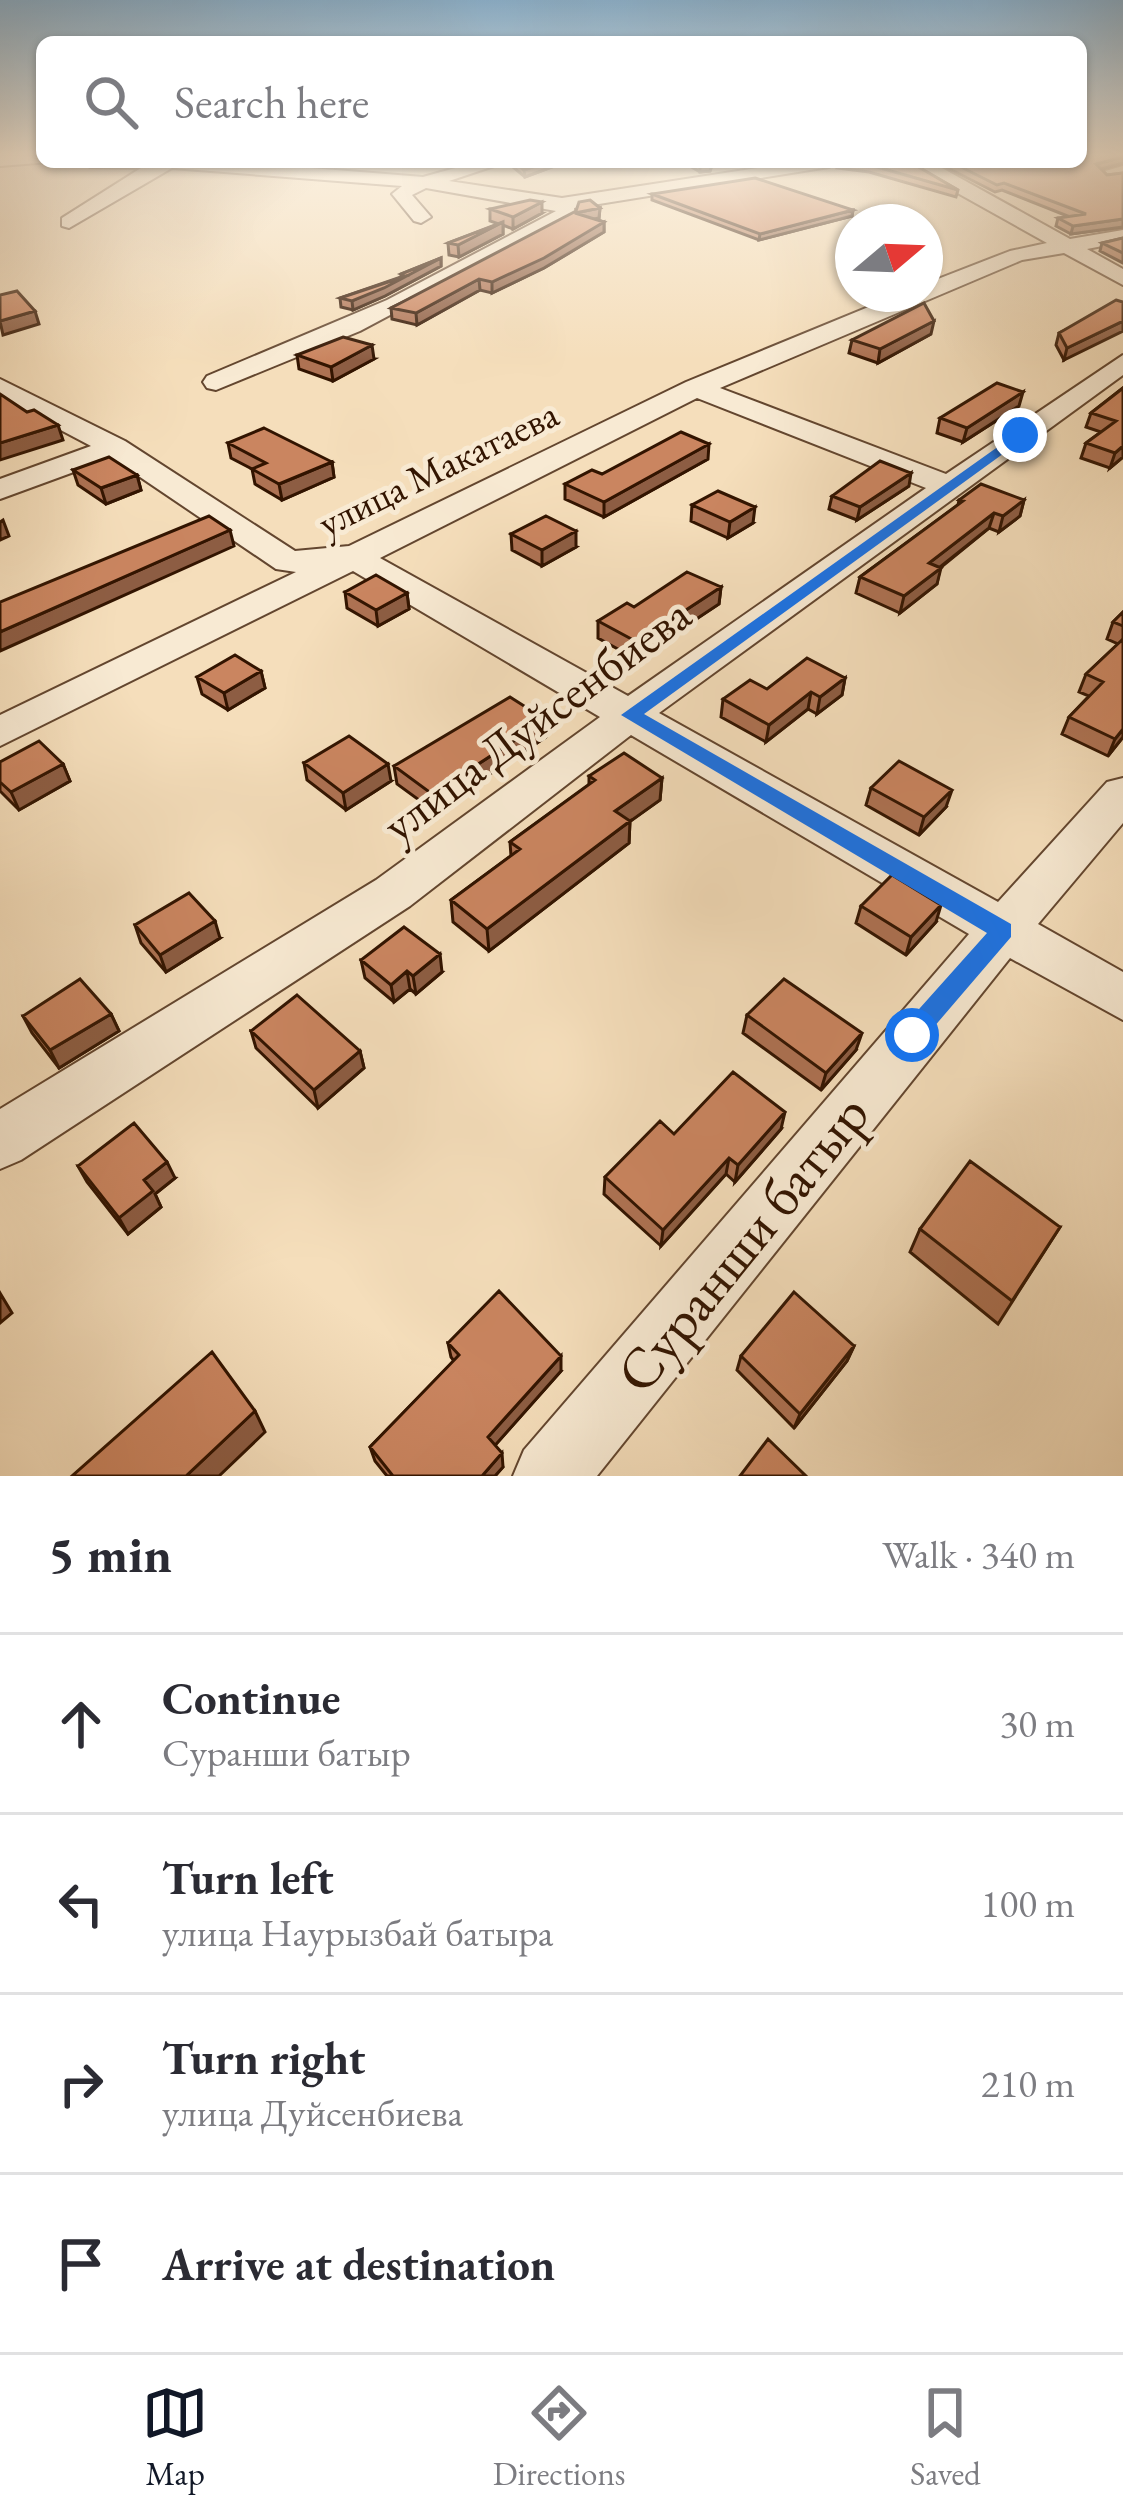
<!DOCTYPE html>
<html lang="en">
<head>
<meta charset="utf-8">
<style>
	:root { --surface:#fff; --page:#f2f2f3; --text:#2b2b33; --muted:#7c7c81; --line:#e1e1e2; --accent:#111827 }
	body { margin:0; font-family:"EB Garamond",serif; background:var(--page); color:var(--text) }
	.compass { position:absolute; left:835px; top:204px; width:108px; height:108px; border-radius:50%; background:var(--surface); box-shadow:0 3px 9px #0004; rotate:71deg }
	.stop { position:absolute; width:36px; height:36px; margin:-27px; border:9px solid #1a73e8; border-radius:50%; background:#fff }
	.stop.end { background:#1a73e8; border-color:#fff; box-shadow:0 3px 12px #0008 }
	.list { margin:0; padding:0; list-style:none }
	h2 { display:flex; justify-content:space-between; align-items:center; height:156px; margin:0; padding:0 48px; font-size:51px }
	h2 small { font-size:39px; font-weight:400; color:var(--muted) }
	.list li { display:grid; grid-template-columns:78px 1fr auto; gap:36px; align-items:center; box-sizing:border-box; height:180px; padding:0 48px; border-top:3px solid var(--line) }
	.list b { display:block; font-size:45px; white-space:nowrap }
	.list p { margin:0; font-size:39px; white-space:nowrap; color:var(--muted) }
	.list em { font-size:39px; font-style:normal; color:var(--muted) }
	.icon { flex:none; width:66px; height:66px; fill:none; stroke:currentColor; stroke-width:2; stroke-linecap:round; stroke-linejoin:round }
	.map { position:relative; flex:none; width:1123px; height:1476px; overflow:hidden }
	.search { position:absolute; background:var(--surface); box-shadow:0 3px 9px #0004; left:36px; right:36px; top:36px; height:132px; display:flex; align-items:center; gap:30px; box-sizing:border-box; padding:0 42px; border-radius:18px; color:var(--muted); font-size:45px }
	.sheet { height:876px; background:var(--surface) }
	nav { display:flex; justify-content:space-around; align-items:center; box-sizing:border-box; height:168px; border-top:3px solid var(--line); background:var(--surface); font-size:33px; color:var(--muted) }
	nav a { display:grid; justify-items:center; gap:6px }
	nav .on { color:var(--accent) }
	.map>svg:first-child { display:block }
</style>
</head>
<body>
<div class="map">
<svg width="1123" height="1476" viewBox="0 0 1123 1476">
	<rect width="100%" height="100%" fill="#f5debb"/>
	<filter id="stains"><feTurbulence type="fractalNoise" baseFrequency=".00167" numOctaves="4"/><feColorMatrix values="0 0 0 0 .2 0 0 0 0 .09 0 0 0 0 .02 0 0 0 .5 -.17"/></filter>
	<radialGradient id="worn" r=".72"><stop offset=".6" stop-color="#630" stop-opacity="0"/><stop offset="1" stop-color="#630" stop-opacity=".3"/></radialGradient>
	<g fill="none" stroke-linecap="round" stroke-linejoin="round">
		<defs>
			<path id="minor" d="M0,156H42V162H50L0,166Z
				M81,162H236L423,177L477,162H506L449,181L562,198L796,162H838L829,167L574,208V217L360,331L216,390L207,388L203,382L207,376L387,300L556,211L426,188L412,195L431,217L421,223L414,221L392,194L402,186L172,168L69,228L62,226V218L141,168L90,167Z
				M902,162H926L942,168L1070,239L1123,230V242L1087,249L1123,269V285L1064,253L1022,260L720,388L946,474L1123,355V375L659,713L998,902L1107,782L1123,778V823L1038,924L1123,972V1020L1010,958L597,1476H513L524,1450L969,934L631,735L410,906L21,1160L0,1169V1109L376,880L600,717L353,571L0,746V715L296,572L276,569L112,458L0,499V479L91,446L0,398V379L125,441L295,551L349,546L686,382L900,294H925V284L1010,251L1047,243ZM697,398L926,488L628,696L380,558Z
				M1123,166V176L1107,178L1098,173Z"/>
		</defs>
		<use href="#minor" stroke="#63462f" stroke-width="4"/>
		<use href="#minor" fill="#f8ead3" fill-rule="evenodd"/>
	</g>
	<path fill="#ae7253" stroke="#321400" stroke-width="3" d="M507,162H565L525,177Z
		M683,162H713L710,171L700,172Z
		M838,162H909L958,190L956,197L869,172L837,168Z
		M936,162L1123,163L1101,169L1107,175L1123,173V227L1071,234L1056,226L1058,218L1070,217L1002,190L995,192Z
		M652,194L853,210L852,216L759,240L652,200Z
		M600,208L599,218L595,219L604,222V232L544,268L492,293L480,290L417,325L392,319L391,308Z
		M490,209L542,213L513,229L503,225V234L459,257L449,255L448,243L499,224L490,221Z
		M1123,238V263L1100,251L1102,243Z
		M441,258V266L385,296L353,310L341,307L340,298L401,277V274Z
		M1123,302L1064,360L1056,345L1059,333Z
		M931,334L878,363L849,353L852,340Z
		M297,355L374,359L333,381L299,369Z
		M1123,388V457L1110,468L1081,458L1086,443L1101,432L1086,427L1091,413Z
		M1019,406L963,442L937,433L940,418Z
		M228,443L332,462L334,477L282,500L255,484L252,469L231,458Z
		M708,459L604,517L565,499V484L602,474Z
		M73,470L137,475L141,490L106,504L78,485Z
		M909,486L857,520L829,509L832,496Z
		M959,500H1024L1020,516L999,532L989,528L940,568L937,584L900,613L856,593L860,577L958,505Z
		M692,505L753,523L728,538L691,521Z
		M511,534L576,547L542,566L512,550Z
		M721,587L719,604L636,659L598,638V621L634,607Z
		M345,592L407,593L409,609L378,626L347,608Z
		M1123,612V737L1108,756L1062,734L1069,717L1089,696L1079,692L1086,674L1118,644L1107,639L1113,622Z
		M261,671L265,688L228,710L202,694L197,677Z
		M845,678L842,695L817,714L808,709L766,742L721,717L723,699Z
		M546,720V737L434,811L397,784L394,766Z
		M0,762L63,764L70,781L19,810L0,791Z
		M304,763L391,781L346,810L307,780Z
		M589,776L662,778L660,800L630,821L629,843L489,951L453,922L451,900L511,856L510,842L589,785Z
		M871,788L946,807L919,835L866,805Z
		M861,906L936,922L906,955L856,923Z
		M135,925L220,938L166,972L141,943Z
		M361,960L442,972L416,994L410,989L394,1002L365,978Z
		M111,1014L119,1031L59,1068L32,1033L23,1016Z
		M747,1015L856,1050L821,1090L743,1033Z
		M251,1031L360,1051L364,1068L318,1108L256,1048Z
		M781,1129L735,1182L726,1174L661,1246L604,1194L605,1177L674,1134Z
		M78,1166L175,1178L155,1194L161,1207L128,1234L87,1182Z
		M1060,1227L998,1324L910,1252L920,1229Z
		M448,1343L561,1371L495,1445L503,1467L495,1476H387L375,1461L370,1447L454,1361L451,1357Z
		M854,1346L847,1361L794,1428L737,1370L741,1356Z"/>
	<path fill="#8d5d43" stroke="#321400" stroke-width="3" d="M1123,157V163L1094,171L1096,164Z
		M546,162H565L525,177L524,170Z
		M713,162L710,171L700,172V165Z
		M542,202V213L513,229V217Z
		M600,208L599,218L575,223V213Z
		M853,210L852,216L759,240L760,234Z
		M1123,219V227L1071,234L1073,226Z
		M503,222V234L459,257L458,245Z
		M604,222V232L544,268L492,293V282Z
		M441,258V266L385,296L353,310L352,301Z
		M479,279L480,290L417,325L416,313Z
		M35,311L39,324L3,335L0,321Z
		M934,321L931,334L878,363L880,349Z
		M1123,321V331L1064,360L1067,348Z
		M372,345L374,359L333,381L331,367Z
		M1023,392L1019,406L963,442L967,428Z
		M58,425L63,440L0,460V443Z
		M709,444L708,459L604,517V502Z
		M1123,446V457L1110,468L1115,453Z
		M332,462L334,477L282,500L279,484Z
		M911,473L909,486L857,520L860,507Z
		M137,475L141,490L106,504L101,488Z
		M1024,500L1020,516L999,532L1003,516Z
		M755,507L753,523L728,538L730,522Z
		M994,513L989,528L925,579L929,563Z
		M3,520L9,536L0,540V522Z
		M230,530L234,546L0,651V632Z
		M576,531V547L542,566V550Z
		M941,568L937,584L900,613L904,596Z
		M721,587L719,604L636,659L637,642Z
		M407,593L409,609L378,626L376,610Z
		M261,671L265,688L228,710L224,693Z
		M845,678L842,695L817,714L820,697Z
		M811,692L808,709L766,742L769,725Z
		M546,720V737L434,811L432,794Z
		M1123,729V737L1108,756L1115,739Z
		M63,764L70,781L19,810L11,792Z
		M388,764L391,781L346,810L343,793Z
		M662,778L660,800L614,833L615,811Z
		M952,790L946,807L919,835L924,817Z
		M630,821L629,843L489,951L487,929Z
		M941,905L936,922L906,955L911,937Z
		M215,921L220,938L166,972L160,955Z
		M440,954L442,972L416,994L413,976Z
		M407,971L410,989L394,1002L391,985Z
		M111,1014L119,1031L59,1068L50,1050Z
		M862,1033L856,1050L821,1090L826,1073Z
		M360,1051L364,1068L318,1108L314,1090Z
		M785,1112L781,1129L735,1182L738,1165Z
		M729,1158L726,1174L661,1246L663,1230Z
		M167,1162L175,1178L155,1194L161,1207L128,1234L119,1218L144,1180Z
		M0,1293L12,1313L0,1323Z
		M854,1346L847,1361L794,1428L800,1414Z
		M561,1356V1371L490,1451L488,1437Z
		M255,1411L265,1432L219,1476H186Z
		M502,1453L503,1467L495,1476H482Z"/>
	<path fill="#ca8560" stroke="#321400" stroke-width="3" d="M1081,154H1123V157L1096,164L1107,175L1123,173V219L1073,226L1058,218L1086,214L1004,183L997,185L951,162H1081Z
		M515,162H546L524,170Z
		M850,162H910L958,190L870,165Z
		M755,178L853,210L760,234L652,194Z
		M530,200L542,202L513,217L490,209Z
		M590,200L600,208L575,213L604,222L544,258L492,282L479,279L416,313L391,308L576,211L579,202Z
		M503,222L458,245L448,243Z
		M1123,238V253L1102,243Z
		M441,258L384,288L352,301L340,298L406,276L401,274Z
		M17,291L35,311L0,321V295Z
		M1116,300L1123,302V321L1067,348L1059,333Z
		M924,303L934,321L880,349L852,340Z
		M343,337L372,345L331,367L297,355Z
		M997,383L1023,392L967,428L940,418Z
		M1123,388V446L1115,453L1086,443L1116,421L1091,413Z
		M0,394L27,412L34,410L58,425L0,443Z
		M264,428L332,462L279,484L252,469L266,463L228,443Z
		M681,432L709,444L604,502L565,484L592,470L602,474Z
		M109,457L137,475L101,488L73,470Z
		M880,461L911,473L860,507L832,496Z
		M981,484L1024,500L1003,516L994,513L929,563L941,568L904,596L860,577L963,501L959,500Z
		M718,491L755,507L730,522L692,505Z
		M209,516L230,530L0,632V602Z
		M546,516L576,531L542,550L511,534Z
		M687,572L721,587L637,642L598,621L627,603L634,607Z
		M376,575L407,593L376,610L345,592Z
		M1123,612V626L1113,622Z
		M1123,639V729L1115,739L1069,717L1103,682L1086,674Z
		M235,655L261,671L224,693L197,677Z
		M807,658L845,678L820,697L811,692L769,725L723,699L750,680L767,689Z
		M510,697L546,720L432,794L394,766Z
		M349,736L388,764L343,793L304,763Z
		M39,741L63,764L11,792L0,782V762Z
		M624,753L662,778L615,811L630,821L487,929L451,900L520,849L510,842L595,780L589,776Z
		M899,761L952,790L924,817L871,788Z
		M892,875L941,905L911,937L861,906Z
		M189,893L215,921L160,955L135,925Z
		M404,927L440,954L413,976L407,971L391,985L361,960Z
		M80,979L111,1014L50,1050L23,1016Z
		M784,979L862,1033L826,1073L747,1015Z
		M297,995L360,1051L314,1090L251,1031Z
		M733,1072L785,1112L738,1165L729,1158L663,1230L605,1177L660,1121L674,1134Z
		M134,1123L167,1162L144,1180L153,1191L119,1218L78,1166Z
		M970,1161L1060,1227L1012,1301L920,1229Z
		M499,1291L561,1356L488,1437L502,1453L482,1476H393L370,1447L459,1355L448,1343Z
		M794,1292L854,1346L800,1414L741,1356Z
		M212,1352L255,1411L186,1476H72Z
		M768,1439L806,1476H740Z"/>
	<linearGradient id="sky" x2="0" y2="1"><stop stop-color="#8bb6d6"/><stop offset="0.43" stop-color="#faf0e0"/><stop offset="1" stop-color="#faf0e0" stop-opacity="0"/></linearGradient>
	<rect width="1123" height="360" fill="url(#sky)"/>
	<path fill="#1a73e8" d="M1020,431L1025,438L644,714L1011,924V937L921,1042L912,1046L899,1035L903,1027L987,933L621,715Z"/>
	<g text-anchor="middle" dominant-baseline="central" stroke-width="10" stroke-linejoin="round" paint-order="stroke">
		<g font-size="39" fill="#321400" stroke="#f8ead3">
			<text transform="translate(438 468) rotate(-26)">улица Макатаева</text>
		</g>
		<g font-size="48" fill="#321400" stroke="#f8ead3">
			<text transform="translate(536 719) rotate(-37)">улица Дуйсенбиева</text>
		</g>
		<g font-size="57" fill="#321400" stroke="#f8ead3">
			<text transform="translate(742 1243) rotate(-51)">Суранши батыр</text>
		</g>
	</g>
	<rect width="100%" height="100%" filter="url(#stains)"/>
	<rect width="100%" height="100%" fill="url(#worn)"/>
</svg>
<svg class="compass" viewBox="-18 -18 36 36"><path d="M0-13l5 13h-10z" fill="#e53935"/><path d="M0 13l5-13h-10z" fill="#7c7c81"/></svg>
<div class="stop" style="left:912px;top:1035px"></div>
<div class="stop end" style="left:1020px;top:435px"></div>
<div class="search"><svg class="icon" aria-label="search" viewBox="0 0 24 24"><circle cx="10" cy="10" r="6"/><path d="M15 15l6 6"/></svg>Search here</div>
</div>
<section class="sheet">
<h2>5 min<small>Walk · 340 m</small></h2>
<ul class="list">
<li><svg class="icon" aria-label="ahead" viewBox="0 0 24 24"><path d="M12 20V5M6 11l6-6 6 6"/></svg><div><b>Continue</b><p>Суранши батыр</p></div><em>30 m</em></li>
<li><svg class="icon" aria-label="left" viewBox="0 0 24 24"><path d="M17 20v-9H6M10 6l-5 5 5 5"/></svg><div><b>Turn left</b><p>улица Наурызбай батыра</p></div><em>100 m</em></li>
<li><svg class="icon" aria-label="right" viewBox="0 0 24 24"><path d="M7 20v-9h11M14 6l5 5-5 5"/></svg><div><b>Turn right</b><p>улица Дуйсенбиева</p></div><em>210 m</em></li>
<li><svg class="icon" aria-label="arrive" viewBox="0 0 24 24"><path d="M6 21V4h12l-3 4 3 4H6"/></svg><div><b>Arrive at destination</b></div></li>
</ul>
</section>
<nav>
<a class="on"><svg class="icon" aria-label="map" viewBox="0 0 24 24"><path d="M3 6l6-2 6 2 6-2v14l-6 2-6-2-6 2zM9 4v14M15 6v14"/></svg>Map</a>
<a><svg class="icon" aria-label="directions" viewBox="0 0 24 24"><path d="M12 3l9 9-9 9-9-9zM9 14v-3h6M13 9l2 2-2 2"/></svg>Directions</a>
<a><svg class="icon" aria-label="saved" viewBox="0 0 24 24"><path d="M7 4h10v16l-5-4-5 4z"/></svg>Saved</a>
</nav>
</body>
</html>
